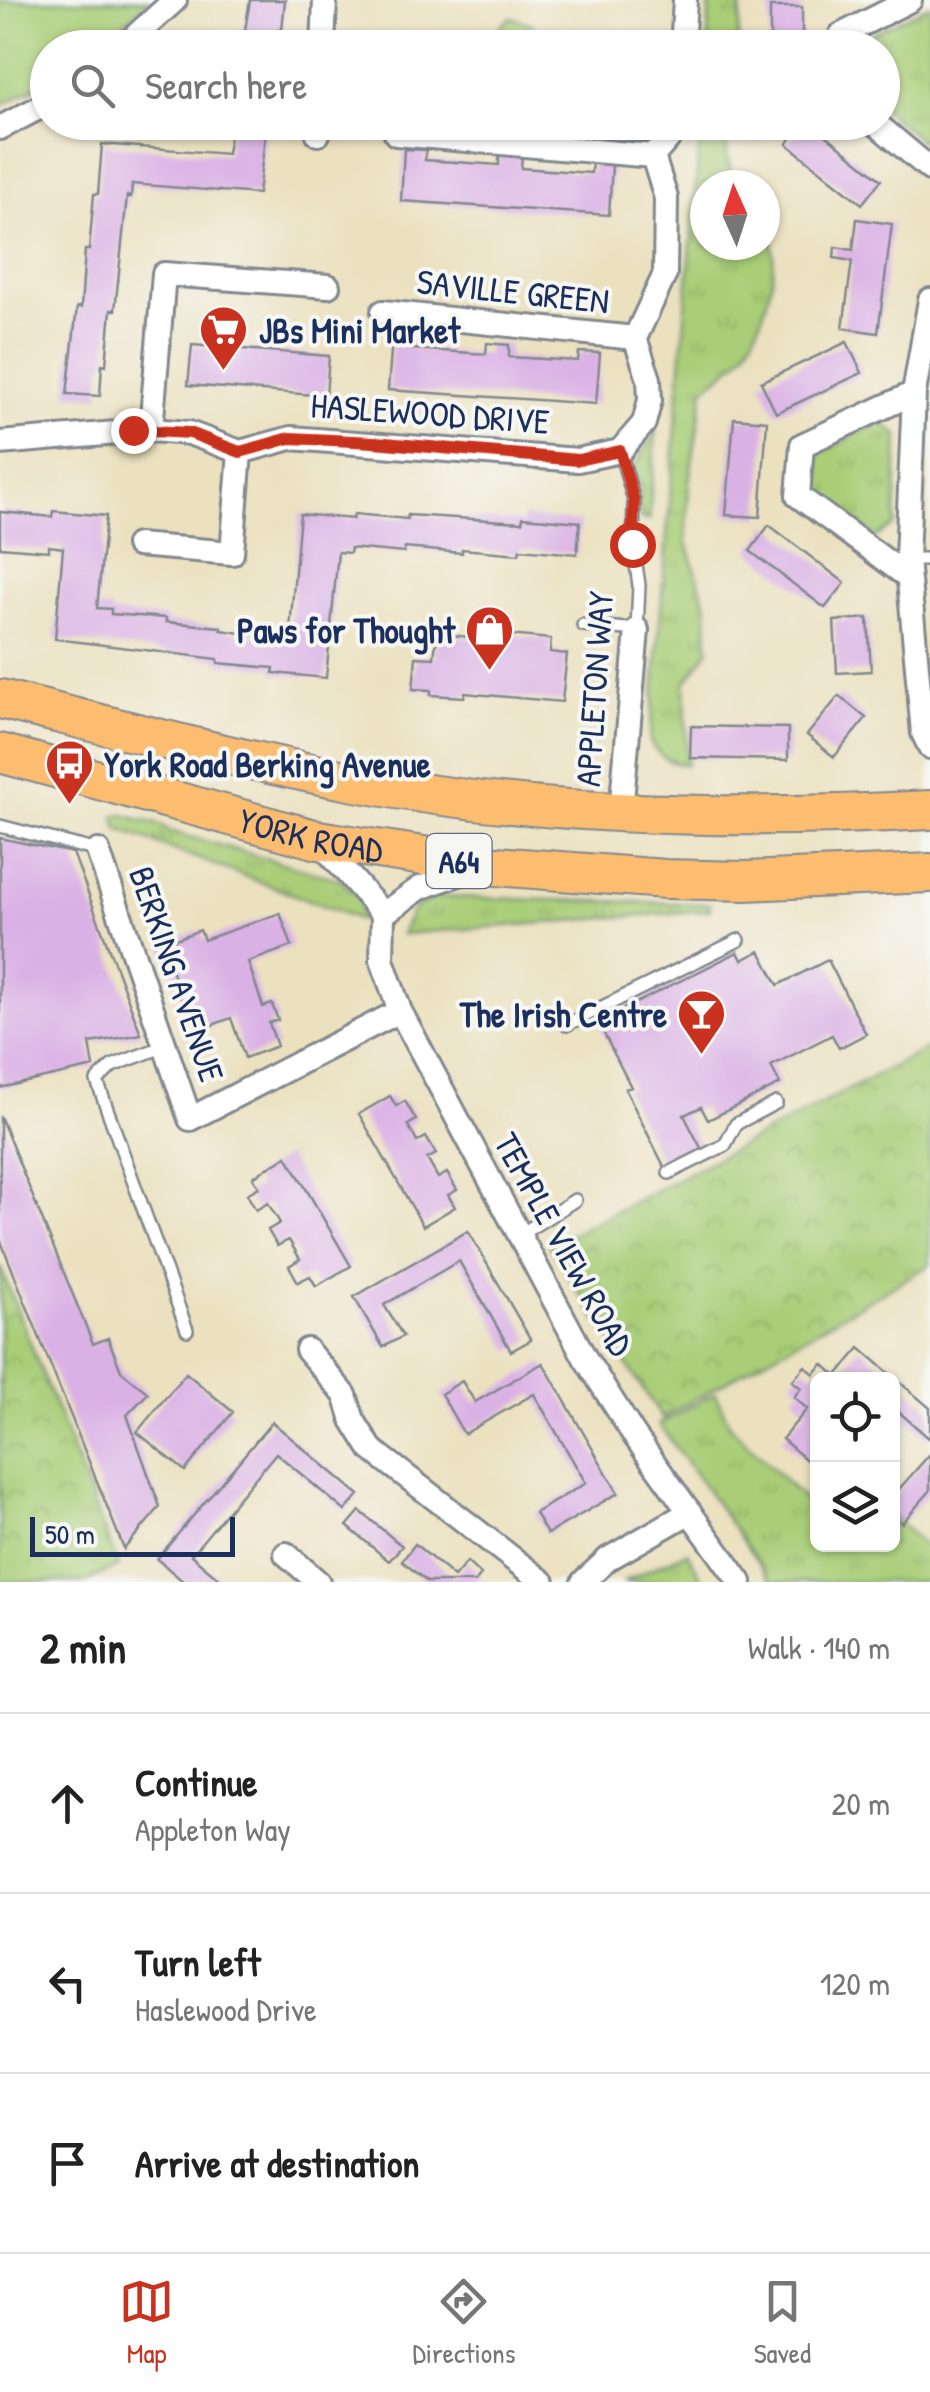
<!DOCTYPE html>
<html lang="en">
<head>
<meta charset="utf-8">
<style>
	:root { --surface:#fff; --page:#f2f2f2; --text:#222; --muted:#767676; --line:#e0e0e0; --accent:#c8321e }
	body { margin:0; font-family:"Patrick Hand",sans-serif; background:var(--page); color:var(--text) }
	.controls { position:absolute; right:30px; bottom:30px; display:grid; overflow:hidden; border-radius:15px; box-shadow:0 2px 8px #0004 }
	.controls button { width:90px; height:90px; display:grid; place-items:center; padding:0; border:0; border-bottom:2px solid var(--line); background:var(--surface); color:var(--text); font:50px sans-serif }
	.compass { position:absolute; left:690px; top:170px; width:90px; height:90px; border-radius:50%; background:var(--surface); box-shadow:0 2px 8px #0004; rotate:357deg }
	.scale { position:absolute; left:30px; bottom:25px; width:205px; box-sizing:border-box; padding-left:10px; border:5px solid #1b2f5e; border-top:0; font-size:28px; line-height:35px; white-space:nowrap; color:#1b2f5e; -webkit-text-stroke:8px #f6f6f2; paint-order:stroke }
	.stop { position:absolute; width:30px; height:30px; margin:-22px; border:8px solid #c8321e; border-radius:50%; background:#fff }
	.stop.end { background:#c8321e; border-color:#fff; box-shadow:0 2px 10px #0008 }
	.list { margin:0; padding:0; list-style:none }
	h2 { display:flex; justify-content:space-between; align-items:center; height:130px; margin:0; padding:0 40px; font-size:42px }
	h2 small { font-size:32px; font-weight:400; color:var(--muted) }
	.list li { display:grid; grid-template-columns:65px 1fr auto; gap:30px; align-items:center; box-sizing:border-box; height:180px; padding:0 40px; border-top:2px solid var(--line) }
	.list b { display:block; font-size:38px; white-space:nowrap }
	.list p { margin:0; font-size:32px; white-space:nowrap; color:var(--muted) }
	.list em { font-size:32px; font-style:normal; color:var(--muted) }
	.icon { flex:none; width:55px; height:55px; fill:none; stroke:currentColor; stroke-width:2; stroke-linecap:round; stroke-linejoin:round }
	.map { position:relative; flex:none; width:930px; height:1582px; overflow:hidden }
	.search { position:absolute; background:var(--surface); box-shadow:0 2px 8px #0004; left:30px; right:30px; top:30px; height:110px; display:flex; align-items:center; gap:25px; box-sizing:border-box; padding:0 35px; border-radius:55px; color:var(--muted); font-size:38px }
	.sheet { height:670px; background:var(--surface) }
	nav { display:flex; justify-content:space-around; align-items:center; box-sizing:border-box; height:140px; border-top:2px solid var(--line); background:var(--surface); font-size:28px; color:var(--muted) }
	nav a { display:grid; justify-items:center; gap:5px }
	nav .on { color:var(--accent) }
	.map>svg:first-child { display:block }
</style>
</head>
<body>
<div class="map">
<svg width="930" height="1582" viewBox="0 0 930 1582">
	<defs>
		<pattern id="grass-tufts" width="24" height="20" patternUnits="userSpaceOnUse" patternTransform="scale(2.5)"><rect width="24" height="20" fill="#a9ce77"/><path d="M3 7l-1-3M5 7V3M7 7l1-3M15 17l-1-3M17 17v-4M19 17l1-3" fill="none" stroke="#91b169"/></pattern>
		<pattern id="park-crowns" width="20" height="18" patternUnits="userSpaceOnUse" patternTransform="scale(2.5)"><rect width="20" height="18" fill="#a9ce77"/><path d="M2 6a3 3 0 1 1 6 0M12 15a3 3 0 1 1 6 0" fill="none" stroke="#91b169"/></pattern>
	</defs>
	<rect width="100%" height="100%" fill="#f6f6f2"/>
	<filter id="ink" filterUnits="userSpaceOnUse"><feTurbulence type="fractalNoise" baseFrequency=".01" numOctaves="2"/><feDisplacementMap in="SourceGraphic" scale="20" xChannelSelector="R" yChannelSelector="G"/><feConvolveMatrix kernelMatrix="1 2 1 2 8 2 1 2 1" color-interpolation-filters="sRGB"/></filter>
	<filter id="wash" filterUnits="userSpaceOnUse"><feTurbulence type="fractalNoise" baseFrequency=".0048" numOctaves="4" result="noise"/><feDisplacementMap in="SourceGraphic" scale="40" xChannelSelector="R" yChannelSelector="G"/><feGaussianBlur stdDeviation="2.25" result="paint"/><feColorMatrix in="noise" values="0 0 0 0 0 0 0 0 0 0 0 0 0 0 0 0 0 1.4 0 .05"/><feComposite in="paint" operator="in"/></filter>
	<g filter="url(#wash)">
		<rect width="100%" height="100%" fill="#ebe1bf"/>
		<path fill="url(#grass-tufts)" stroke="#627e6a" stroke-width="2.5" d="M710,0H742L737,47H707Z
			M930,5V132L921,141L883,109L882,48L858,47L859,40Z
			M701,123H728L726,146L733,185H705V245H765V227C787,253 761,335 740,358C729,370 715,379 704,389L689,482L686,539L707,608L708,651L685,683L687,764C668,764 660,757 650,742Z
			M881,422L898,435L895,525L876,537L817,493L818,454Z
			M656,431L649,520L640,518V485L633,469Z
			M119,814L161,825L169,831L342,880L359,898L362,920L118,829L115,817Z
			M436,897L710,904V910L401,934L413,909Z
			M715,1393L731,1427L817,1512L818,1544H892L893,1517L930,1551V1582H772L659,1424Z
			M687,1552L704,1582H623Z"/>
		<path fill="url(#park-crowns)" stroke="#627e6a" stroke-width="2.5" d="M511,17L532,24L539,38L537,47H493L494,32Z
			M930,1047V1265L662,1418L549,1246Z
			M0,1266L118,1566L86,1582H0Z"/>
		<path fill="#a9ce77" stroke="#627e6a" stroke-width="2.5" d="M0,0H149L98,47L48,48L47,81L0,106Z"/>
		<g id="blocks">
			<path fill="#dab1e5" d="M250,0H285L282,30H278L276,48H242Z
				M770,7H802V48H770Z
				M232,122H267L258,194L132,184L131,197L127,196L115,310H111L106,365L102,364L100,396L67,394L77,307L81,308L85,250H89L94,194H98L102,144L227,154Z
				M804,122H810L881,180L862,204L787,144Z
				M404,149L426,150L425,160L499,165V154L522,156L521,168L591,173L592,163L612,165L609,215L401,201Z
				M857,219L892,224L878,333L843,328L852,261L834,258L835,247L853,250Z
				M392,338L413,339V349L486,354L487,343L509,345V357L578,361L579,352L600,353L596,404L388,390Z
				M847,342L862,373L776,413L761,382Z
				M192,345L329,356L326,396L188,385Z
				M734,418L767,421L760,517L726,515Z
				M53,511L106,516L97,608L111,609V614L166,618V622L221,627V630L289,640L300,514L353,519L354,514L407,519L408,515L522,522L523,517L580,522L577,554L520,549L519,554L462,549V553L405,548L404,553L351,548L350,553L338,552L326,678L273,673L274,668L218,663V659L55,639L63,548L49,546V551L0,547V512L52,517Z
				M769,525L845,583L825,608L750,551Z
				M868,618L871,671L837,673L834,621Z
				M471,624L500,627V634L551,639L550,652L567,654L562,702L465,693L464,697L431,695V690L413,689L416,657L434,658L437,634L470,637Z
				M839,696L866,718L834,757L807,735Z
				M691,726L788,728V760L690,758Z
				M0,838L73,853L141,1034L90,1043L94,1067L0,1088Z
				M280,913L292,946L248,962L263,1007L272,1004L278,1020L269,1023L277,1046L245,1058L231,1018L193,1032L162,944L200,930L204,940Z
				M760,951L778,985L828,960L866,1034L839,1048L832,1035L771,1066L780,1084L708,1120L701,1107L684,1115L702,1150L665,1168L625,1089L631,1087L598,1022L738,952L742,960Z
				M390,1096L396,1106L405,1101L416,1120L408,1125L417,1142L426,1137L436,1154L427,1159L438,1178L447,1173L457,1190L448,1195L455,1207L423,1226L359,1114Z
				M0,1116L93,1344L108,1338L121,1371L148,1393L127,1415L160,1507L124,1549L0,1239Z
				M287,1156L351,1266L316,1286L310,1276L298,1282L289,1266L300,1259L289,1240L277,1246L268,1230L280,1223L268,1203L256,1210L247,1194L259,1187L253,1177Z
				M468,1231L531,1340L511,1351L459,1261L384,1305L403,1336L383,1347L354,1297Z
				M860,1348L930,1408V1439L892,1406V1380H818V1433L814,1437L818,1440V1470L782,1439L807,1409L794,1397L801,1388L792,1381L805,1366L814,1374L823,1364L836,1376Z
				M543,1363L618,1493L547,1534L535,1513L586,1483L534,1394L464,1434L441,1394L462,1381L475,1402Z
				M186,1373L233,1412L185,1471L137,1432Z
				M272,1422L359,1495L345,1511L276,1453L191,1555L223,1582H184L157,1559Z
				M930,1454V1491L902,1523L892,1515V1497Z
				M360,1511L402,1546L389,1561L347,1526Z
				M415,1544L454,1577L467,1562L481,1575L475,1582H427L402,1561Z"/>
		</g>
	</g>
	<g filter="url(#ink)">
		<use href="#blocks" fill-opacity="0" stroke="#83888e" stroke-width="2.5"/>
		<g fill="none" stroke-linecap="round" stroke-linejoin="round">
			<defs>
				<path id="service" d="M907,559H930
					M583,625L637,630L639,585L633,544L634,501L620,451
					M0,826L98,851
					M566,1025L739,940
					M165,1046L112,1066L97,1081L187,1330
					M669,1173L725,1145L736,1124L776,1103
					M518,1236L575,1200"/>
				<path id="minor" d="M122,48L175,0
					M323,48L325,0
					M682,48L685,0
					M840,48L841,35L910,0
					M874,122L930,169
					M0,128L48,103
					M318,134V122
					M396,134L653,156
					M930,300L914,393L907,559L923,733L930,747
					M383,312L635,338
					M151,430L164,274L328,286
					M0,443L151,430L189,433L240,452L291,438L578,460L620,451L644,423L650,400L649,379L635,338L665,274L666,198L653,156L668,139L675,122
					M137,545L232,553L240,452
					M908,577L798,496L802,445L914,393
					M621,812L637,630
					M318,840L383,914L382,960L400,1011L585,1358L634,1435L740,1582
					M98,851L190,1119L400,1011
					M383,914L420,888L475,868
					M307,1350L345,1395L353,1420L371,1449L543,1582
					M286,1554L318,1582
					M583,1582L608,1559L690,1512"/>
				<g id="trunk">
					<path d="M0,699C118,728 235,759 355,782C543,817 739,821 930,810"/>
					<path id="s1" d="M0,753L318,840L483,865L665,879L745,881L930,873"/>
				</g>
			</defs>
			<use href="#service" stroke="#83888e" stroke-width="16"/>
			<use href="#minor" stroke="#83888e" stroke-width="28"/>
			<use href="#trunk" stroke="#83888e" stroke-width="42"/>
			<use href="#service" stroke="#fff" stroke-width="11"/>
			<use href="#minor" stroke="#fff" stroke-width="22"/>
			<use href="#trunk" stroke="#fcbd6f" stroke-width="38"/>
		</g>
	</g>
	<g fill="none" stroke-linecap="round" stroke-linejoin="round" filter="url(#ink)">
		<path stroke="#c8321e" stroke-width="12" d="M133,430L190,433L240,452L290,438L374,442L578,460L620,451L634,501L632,544"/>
	</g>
	<defs>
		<symbol id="supermarket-pin" viewBox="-11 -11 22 30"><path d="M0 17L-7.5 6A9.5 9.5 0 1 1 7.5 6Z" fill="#c8321e" stroke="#f6f6f2"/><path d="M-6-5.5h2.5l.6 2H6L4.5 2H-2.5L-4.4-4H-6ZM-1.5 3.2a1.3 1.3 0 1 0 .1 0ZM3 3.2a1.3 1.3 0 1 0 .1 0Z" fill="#fff"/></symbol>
		<symbol id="shop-pin" viewBox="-11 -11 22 30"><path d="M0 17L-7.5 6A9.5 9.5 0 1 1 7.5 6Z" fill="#c8321e" stroke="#f6f6f2"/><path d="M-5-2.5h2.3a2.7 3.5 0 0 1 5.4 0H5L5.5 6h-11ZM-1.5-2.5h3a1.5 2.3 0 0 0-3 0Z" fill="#fff"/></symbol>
		<symbol id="bus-pin" viewBox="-11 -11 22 30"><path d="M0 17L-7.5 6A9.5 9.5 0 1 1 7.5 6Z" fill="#c8321e" stroke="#f6f6f2"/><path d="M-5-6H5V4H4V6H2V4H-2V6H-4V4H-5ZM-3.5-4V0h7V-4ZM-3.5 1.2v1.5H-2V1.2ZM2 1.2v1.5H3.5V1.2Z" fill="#fff"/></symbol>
		<symbol id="bar-pin" viewBox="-11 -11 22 30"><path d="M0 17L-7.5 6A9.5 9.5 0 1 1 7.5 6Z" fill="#c8321e" stroke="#f6f6f2"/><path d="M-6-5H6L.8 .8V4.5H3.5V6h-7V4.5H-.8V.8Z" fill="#fff"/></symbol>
	</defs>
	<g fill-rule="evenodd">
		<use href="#supermarket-pin" x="196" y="302" width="55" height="75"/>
		<use href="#shop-pin" x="462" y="602" width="55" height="75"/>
		<use href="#bus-pin" x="42" y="736" width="55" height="75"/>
		<use href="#bar-pin" x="674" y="986" width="55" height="75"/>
	</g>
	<g text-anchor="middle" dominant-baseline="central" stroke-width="8" stroke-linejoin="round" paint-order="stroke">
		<rect fill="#f6f6f2" stroke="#5d6b8a" stroke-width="2.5" x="426.5" y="834" width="65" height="54" rx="8"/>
		<g font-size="32" font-weight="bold" fill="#1b2f5e">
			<text x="459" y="861">A64</text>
		</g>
		<g font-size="35" fill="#1b2f5e" stroke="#f6f6f2">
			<text transform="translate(513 291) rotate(6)">SAVILLE GREEN</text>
			<text transform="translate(430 413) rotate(4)">HASLEWOOD DRIVE</text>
			<text transform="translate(594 689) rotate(-86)">APPLETON WAY</text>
			<text stroke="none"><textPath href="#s1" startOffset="322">YORK ROAD</textPath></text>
			<text transform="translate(177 974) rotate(71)">BERKING AVENUE</text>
			<text transform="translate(564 1244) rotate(61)">TEMPLE VIEW ROAD</text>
		</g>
		<g font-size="35" font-weight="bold" fill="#1b2f5e" stroke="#f6f6f2" text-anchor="start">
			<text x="259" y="330">JBs Mini Market</text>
			<text x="455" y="630" text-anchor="end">Paws for Thought</text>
			<text x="104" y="764">York Road Berking Avenue</text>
			<text x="667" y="1014" text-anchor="end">The Irish Centre</text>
		</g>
	</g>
</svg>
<div class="controls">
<button><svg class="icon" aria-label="locate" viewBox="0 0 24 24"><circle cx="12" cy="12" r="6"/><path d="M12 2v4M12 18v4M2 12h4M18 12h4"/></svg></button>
<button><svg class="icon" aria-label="layers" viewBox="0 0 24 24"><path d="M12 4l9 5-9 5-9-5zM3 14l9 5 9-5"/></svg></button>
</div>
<svg class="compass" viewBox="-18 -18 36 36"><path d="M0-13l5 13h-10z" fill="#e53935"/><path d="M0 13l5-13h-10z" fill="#767676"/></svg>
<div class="scale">50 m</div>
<div class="stop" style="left:632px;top:544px"></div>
<div class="stop end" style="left:133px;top:430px"></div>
<div class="search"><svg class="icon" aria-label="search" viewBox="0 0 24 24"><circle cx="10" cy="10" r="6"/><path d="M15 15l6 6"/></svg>Search here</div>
</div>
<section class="sheet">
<h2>2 min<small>Walk · 140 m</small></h2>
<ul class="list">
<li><svg class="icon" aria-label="ahead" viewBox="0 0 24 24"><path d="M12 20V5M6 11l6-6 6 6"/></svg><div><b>Continue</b><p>Appleton Way</p></div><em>20 m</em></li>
<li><svg class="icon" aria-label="left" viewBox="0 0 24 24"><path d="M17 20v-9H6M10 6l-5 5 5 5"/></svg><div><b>Turn left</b><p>Haslewood Drive</p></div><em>120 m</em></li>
<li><svg class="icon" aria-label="arrive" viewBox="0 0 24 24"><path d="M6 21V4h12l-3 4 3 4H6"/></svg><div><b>Arrive at destination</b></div></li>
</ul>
</section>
<nav>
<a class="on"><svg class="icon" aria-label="map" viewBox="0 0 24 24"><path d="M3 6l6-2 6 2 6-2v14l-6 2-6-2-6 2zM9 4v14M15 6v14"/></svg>Map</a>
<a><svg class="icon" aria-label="directions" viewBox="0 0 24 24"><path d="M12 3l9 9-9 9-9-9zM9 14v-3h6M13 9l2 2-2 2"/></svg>Directions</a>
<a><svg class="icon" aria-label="saved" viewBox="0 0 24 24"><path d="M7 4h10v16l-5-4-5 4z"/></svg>Saved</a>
</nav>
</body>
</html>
